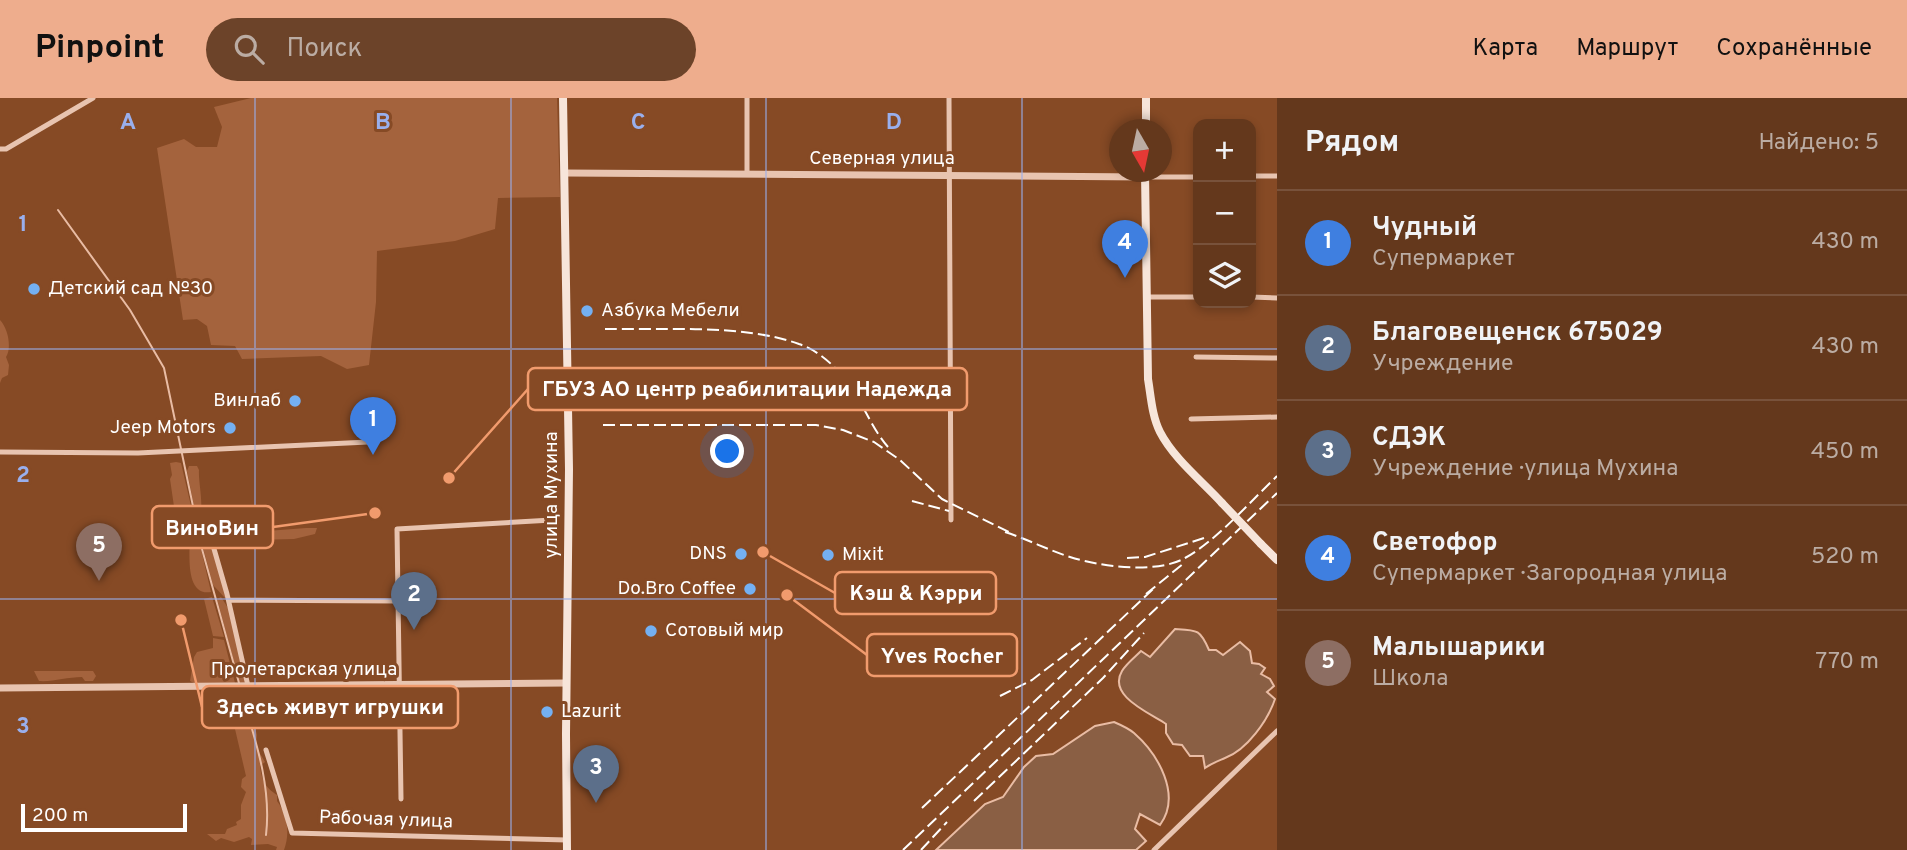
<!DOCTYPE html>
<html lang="ru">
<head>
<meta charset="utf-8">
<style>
	:root { --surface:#64381c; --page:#6c4329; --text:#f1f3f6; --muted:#bbaca3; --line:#78523b; --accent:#eead8d }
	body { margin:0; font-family:Overpass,sans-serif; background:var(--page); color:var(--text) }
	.controls { position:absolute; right:21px; top:21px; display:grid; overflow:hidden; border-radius:14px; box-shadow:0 4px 10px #0003 }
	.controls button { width:63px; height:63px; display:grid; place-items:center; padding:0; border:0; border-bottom:2px solid var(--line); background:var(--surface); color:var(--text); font:35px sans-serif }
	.compass { position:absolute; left:1109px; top:21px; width:63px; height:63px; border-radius:50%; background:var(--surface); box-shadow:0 4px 10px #0003; rotate:171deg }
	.scale { position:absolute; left:21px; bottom:18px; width:166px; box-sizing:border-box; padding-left:7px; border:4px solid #fff; border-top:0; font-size:19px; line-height:24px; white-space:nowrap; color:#fff; -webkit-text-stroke:5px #864a25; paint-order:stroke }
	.you { position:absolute; left:728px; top:354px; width:24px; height:24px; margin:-18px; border:5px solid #fff; border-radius:50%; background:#1a73e8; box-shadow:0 0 0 10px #1a73e833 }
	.badge { display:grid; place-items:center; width:46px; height:46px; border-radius:50%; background:var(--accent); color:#fff; font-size:23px; font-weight:700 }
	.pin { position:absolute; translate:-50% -58px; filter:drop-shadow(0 2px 4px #0008) }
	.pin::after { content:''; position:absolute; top:37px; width:24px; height:21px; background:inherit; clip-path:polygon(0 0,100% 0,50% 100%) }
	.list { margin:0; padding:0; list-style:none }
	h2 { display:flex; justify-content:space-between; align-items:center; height:91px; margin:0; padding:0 28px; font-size:30px }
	h2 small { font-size:23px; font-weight:400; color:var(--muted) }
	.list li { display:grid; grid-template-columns:46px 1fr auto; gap:21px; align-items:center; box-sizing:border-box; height:105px; padding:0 28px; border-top:2px solid var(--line) }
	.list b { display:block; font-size:26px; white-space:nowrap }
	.list p { margin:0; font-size:23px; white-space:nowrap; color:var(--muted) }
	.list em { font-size:23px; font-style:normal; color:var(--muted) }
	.icon { flex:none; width:38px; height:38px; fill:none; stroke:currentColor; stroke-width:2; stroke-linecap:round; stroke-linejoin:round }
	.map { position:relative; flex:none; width:1277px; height:752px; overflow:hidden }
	header { display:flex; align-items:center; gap:42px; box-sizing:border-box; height:98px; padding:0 35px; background:var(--accent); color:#111 }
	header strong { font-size:33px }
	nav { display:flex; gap:38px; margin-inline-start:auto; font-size:24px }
	.search { width:490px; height:63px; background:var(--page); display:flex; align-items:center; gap:18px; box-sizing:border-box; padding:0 24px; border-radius:38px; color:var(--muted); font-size:26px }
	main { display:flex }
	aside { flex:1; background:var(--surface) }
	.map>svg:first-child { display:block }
</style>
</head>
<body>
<header>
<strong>Pinpoint</strong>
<div class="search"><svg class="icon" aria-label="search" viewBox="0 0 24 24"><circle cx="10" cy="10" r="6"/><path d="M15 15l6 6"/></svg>Поиск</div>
<nav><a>Карта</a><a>Маршрут</a><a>Сохранённые</a></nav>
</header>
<main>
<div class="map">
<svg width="1277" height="752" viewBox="0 0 1277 752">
	<rect width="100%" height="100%" fill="#864a25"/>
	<path fill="#a4633d" d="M251,0H557L560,99L498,100L495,131L455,143L377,153L376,204L369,267L347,271L321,258L242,261L235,248L211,247L207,228L197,221L183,222L157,50L184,41L196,49H217L222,29L214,9Z
		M0,222C8,230 12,250 6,259L9,267L8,277L2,280L0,285Z
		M176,364L181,365L211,494C184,499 190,452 190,436L182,434L177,429L170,381L172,377L170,365Z
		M189,368H197L199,372C198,386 206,413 197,423L187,373Z
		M306,430H317L315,436L294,441L216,443L213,437Z
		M202,432L207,436L227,495L225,500L213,487L199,435Z
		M212,499L224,539L213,538L204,501Z
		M221,499L230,513L245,586H240L217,501Z
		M213,540L224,542L235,585L196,586L190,583L194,559L197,554L213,550Z
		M34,573H93L96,578L93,583H85L82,579C67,579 53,584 39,583Z
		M204,590H235L239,592L240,596L226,597L208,605L201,598Z
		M249,591L257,593L252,608L257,612L259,619L252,618L257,637L256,649L265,664L260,668C262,683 265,689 277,697V703C288,718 290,736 284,752H276L277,749L268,746L251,747L252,741L249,739L234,744L221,740L216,743L207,736H225L227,731L237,727L236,724L241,721V707L246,694L241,689L242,681L246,678L235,631L230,627L231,620L227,614L226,602L241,600Z"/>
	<path fill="#8a5f44" stroke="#e9bca4" stroke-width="2" d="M1175,531C1197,532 1200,531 1209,552H1216L1223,557L1240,544L1250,553L1252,565L1259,566L1265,570L1261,576L1270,581L1274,588L1267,594L1275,601C1268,622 1247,652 1225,660C1218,663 1212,665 1205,670L1203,658H1190L1182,647L1173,646L1166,635V626C1150,615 1107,598 1122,573C1126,566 1135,559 1141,553L1150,559Z
		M1114,624C1121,627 1128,630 1134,635C1158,656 1182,697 1160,727L1140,716L1135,731L1146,743L1136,752H936L985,706L1003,699L1024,669L1036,658L1053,656L1095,628Z"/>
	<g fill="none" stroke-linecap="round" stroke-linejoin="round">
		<path stroke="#e9bca4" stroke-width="2" d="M58,112L130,212L164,270L202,451L239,585
			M240,591C254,638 272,687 266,737"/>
		<path stroke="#e8c4b0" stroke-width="5" d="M949,0L951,422
			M0,51H6L93,0
			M747,76V0
			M1251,78H1277
			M1145,79H1198
			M1147,199H1198
			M1251,199L1277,200
			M1196,259L1277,260
			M1191,321L1277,319
			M0,354L138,355L368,344
			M206,423L227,496L248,588
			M229,502L398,503
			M266,652L292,735L567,742
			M401,701L397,431L552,422
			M1154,752L1277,633"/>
		<path stroke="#e8c4b0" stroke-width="7" d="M565,75L1145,79
			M0,590L566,585"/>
		<path stroke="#f7e5da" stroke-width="8" d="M563,0L569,371L566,636L567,752
			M1146,32V0
			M1145,74L1148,281C1151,299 1152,318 1160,334C1174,361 1202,383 1222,405
			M1261,446L1277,462"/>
		<path stroke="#fff" stroke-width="2" stroke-dasharray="12 5" stroke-linecap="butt" d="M605,231C664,232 744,226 799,246C814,251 827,261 838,273C860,295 868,326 888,349
			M603,327H816L843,332L874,344L900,362L942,401L1013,436
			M912,403L949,413
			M1005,434C1027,441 1048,452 1070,459C1101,469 1157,476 1185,460C1216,443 1251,403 1277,378
			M1127,460L1145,459L1204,440
			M1146,496L1184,465
			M1000,598L1032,582L1087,540
			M974,703L1103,580L1144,535
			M922,710L1153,491
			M903,752L1277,395
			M921,752L947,724"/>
		<path stroke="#f7e5da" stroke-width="8" d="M1222,405L1261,446"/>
	</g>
	<path fill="none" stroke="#99afed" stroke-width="2" stroke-opacity="0.55" d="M255,0V752M511,0V752M766,0V752M1022,0V752M0,251H1277M0,501H1277"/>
	<g fill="#74b0f2" stroke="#864a25" stroke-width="2.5">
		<circle cx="34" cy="191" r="7"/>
		<circle cx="587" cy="213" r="7"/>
		<circle cx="295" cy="303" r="7"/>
		<circle cx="230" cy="330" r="7"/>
		<circle cx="741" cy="456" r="7"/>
		<circle cx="828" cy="457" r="7"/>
		<circle cx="750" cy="491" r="7"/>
		<circle cx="651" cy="533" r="7"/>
		<circle cx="547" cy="614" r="7"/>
	</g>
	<g text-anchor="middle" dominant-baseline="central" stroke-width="6" stroke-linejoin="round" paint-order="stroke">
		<g font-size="19" fill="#fff" stroke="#864a25">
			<text x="882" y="61">Северная улица</text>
			<text transform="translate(552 397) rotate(-90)">улица Мухина</text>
			<text x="304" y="572">Пролетарская улица</text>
			<text transform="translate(386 722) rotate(2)">Рабочая улица</text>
		</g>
		<g font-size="19" fill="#fff" stroke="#864a25" text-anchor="start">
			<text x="48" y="191">Детский сад №30</text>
			<text x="601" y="213">Азбука Мебели</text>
			<text x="281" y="303" text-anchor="end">Винлаб</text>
			<text x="216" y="330" text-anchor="end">Jeep Motors</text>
			<text x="727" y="456" text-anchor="end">DNS</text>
			<text x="842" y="457">Mixit</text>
			<text x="736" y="491" text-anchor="end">Do.Bro Coffee</text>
			<text x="665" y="533">Сотовый мир</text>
			<text x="561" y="614">Lazurit</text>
		</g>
	</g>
	<g font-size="23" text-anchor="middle" font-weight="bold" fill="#99afed" stroke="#864a25" stroke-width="6" stroke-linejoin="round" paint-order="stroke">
		<text x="128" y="31">A</text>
		<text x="383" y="31">B</text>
		<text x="638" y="31">C</text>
		<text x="894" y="31">D</text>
		<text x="23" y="133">1</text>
		<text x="23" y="384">2</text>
		<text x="23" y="635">3</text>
	</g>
	<path fill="none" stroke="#f19b6d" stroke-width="2.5" d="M449 380L528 291M375 415L273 429M763 454L835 495M787 497L867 557M181 522L202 609"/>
	<g fill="#f19b6d" stroke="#864a25" stroke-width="2.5">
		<circle cx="449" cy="380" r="7"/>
		<circle cx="375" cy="415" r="7"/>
		<circle cx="763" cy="454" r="7"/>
		<circle cx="787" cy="497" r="7"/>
		<circle cx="181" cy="522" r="7"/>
	</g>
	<g fill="#864a25" stroke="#f19b6d" stroke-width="2.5">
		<rect x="528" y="270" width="439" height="42" rx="7"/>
		<rect x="152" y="408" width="121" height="42" rx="7"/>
		<rect x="835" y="474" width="161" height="42" rx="7"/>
		<rect x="867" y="536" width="150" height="42" rx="7"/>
		<rect x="202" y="588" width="256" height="42" rx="7"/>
	</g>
	<g font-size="21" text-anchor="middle" font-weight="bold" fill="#fff">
		<text x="747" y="298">ГБУЗ АО центр реабилитации Надежда</text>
		<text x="212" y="437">ВиноВин</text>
		<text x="916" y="502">Кэш &amp; Кэрри</text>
		<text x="942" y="565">Yves Rocher</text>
		<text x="330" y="616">Здесь живут игрушки</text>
	</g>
</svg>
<div class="controls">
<button>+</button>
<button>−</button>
<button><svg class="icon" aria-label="layers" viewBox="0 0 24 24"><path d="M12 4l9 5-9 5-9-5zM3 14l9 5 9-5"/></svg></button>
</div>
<svg class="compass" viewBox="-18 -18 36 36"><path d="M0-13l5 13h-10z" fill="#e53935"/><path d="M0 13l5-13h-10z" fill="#bbaca3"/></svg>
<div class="scale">200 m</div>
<div class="you"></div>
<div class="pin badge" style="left:373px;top:357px;background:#3f7fe0">1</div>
<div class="pin badge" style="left:414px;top:532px;background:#5c6f8a">2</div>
<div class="pin badge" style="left:596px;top:705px;background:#5c6f8a">3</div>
<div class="pin badge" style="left:1125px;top:180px;background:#3f7fe0">4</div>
<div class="pin badge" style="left:99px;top:483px;background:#8d6e63">5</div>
</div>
<aside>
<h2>Рядом<small>Найдено: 5</small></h2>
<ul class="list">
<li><span class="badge" style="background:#3f7fe0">1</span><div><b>Чудный</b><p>Супермаркет</p></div><em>430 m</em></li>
<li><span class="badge" style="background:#5c6f8a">2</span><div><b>Благовещенск 675029</b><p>Учреждение</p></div><em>430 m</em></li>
<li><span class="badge" style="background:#5c6f8a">3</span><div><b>СДЭК</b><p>Учреждение · улица Мухина</p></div><em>450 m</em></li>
<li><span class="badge" style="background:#3f7fe0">4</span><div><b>Светофор</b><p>Супермаркет · Загородная улица</p></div><em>520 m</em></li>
<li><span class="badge" style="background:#8d6e63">5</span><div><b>Малышарики</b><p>Школа</p></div><em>770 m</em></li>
</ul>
</aside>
</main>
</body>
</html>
